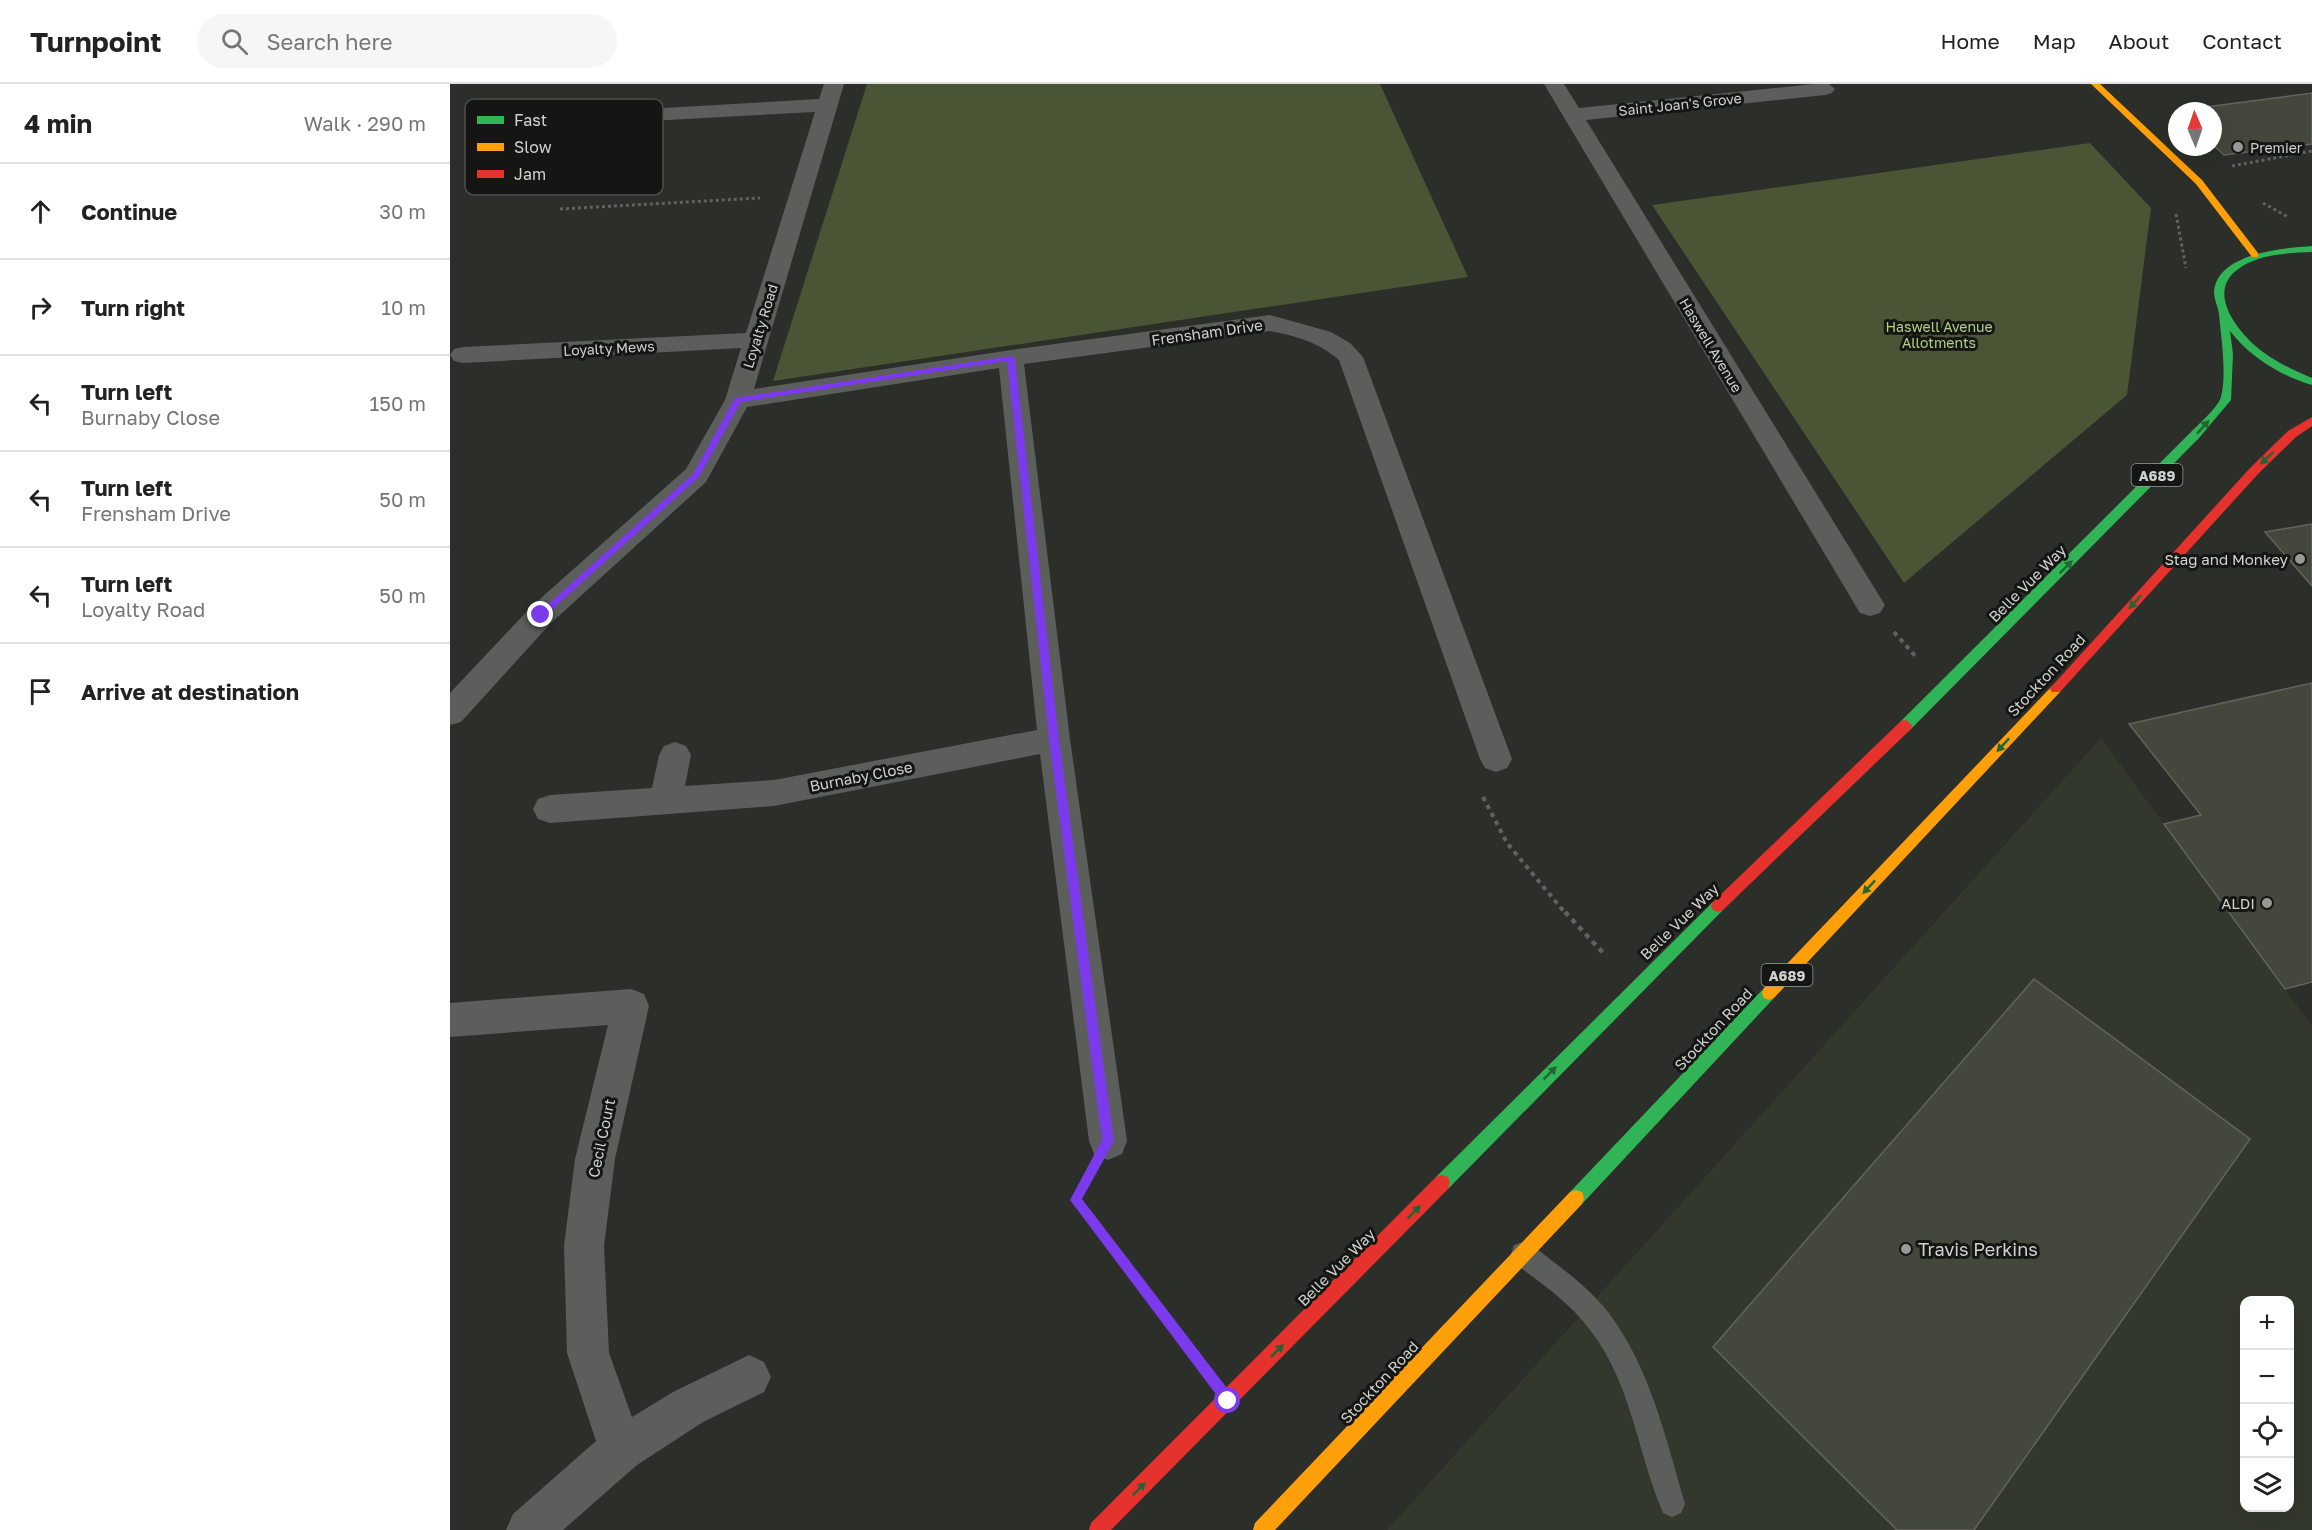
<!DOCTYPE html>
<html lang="en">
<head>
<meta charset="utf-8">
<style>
	:root { --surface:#fff; --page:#f6f6f6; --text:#222; --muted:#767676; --line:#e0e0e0 }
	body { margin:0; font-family:"Golos Text",sans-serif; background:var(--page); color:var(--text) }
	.controls { position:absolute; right:18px; bottom:18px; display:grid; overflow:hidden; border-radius:12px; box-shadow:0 6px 24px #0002 }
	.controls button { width:54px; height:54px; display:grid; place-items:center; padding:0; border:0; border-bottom:2px solid var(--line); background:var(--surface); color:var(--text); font:30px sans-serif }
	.compass { position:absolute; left:1718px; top:18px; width:54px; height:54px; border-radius:50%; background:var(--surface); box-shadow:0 6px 24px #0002; rotate:358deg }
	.stop { position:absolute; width:18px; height:18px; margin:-14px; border:4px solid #7c3aed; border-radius:50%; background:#fff }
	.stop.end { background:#7c3aed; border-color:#fff; box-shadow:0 2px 6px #0008 }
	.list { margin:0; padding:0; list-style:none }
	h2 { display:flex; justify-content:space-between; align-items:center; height:78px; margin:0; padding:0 24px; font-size:26px }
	h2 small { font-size:20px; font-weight:400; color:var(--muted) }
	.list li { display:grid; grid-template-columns:39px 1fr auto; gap:18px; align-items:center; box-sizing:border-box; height:96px; padding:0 24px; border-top:2px solid var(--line) }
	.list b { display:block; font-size:22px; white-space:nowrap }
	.list p { margin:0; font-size:20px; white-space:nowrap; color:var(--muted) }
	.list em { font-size:20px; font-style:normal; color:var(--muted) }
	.icon { flex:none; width:33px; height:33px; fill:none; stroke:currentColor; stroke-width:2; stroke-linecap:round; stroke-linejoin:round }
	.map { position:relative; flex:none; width:1862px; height:1446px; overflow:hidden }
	header { display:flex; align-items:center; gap:36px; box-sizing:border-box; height:84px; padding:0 30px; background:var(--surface); border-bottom:2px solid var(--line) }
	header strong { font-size:28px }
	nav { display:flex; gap:33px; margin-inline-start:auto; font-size:21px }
	.search { width:420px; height:54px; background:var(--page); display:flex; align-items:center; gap:15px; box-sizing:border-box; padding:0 21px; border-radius:33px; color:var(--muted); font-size:22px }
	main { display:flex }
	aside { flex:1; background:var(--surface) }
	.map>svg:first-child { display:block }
</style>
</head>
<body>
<header>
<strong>Turnpoint</strong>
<div class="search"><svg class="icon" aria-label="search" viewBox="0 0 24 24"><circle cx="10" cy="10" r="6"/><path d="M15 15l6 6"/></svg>Search here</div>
<nav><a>Home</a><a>Map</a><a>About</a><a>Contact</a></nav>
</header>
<main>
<aside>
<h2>4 min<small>Walk · 290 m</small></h2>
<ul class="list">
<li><svg class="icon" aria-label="ahead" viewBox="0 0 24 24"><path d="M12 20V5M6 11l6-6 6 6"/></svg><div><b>Continue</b></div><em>30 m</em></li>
<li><svg class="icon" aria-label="right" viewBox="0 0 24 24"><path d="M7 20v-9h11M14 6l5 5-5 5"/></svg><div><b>Turn right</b></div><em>10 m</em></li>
<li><svg class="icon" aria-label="left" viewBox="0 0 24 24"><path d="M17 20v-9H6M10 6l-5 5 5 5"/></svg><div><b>Turn left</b><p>Burnaby Close</p></div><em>150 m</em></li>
<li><svg class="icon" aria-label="left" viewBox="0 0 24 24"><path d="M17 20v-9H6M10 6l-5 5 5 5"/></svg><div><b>Turn left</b><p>Frensham Drive</p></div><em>50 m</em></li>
<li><svg class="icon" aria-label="left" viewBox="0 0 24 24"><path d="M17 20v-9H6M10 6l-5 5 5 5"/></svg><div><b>Turn left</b><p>Loyalty Road</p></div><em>50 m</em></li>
<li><svg class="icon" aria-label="arrive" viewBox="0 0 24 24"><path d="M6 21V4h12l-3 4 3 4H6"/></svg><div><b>Arrive at destination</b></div></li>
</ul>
</aside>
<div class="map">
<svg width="1862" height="1446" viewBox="0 0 1862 1446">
	<rect width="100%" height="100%" fill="#2c2e29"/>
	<path fill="#33382c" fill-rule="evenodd" d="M1651,654L1862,942V1446H937ZM1794,1216H1840V1424H1794Z"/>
	<path fill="#495534" d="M417,0H930L1018,193L323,297Z
		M1640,59L1701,124L1677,311L1454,499L1202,121Z"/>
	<path fill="#44473c" stroke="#62635f" stroke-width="1.5" d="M1862,9V60L1774,71L1763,61V27H1725Z
		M1862,440V502L1815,448Z
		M1862,599V898L1835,905L1714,740L1751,731L1679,640Z
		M1584,895L1800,1055L1524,1446H1447L1263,1263Z"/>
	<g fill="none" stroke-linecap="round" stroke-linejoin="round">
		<path stroke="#61625f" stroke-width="3" stroke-dasharray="3 3" stroke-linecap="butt" d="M1782,82L1862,67
			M1813,119L1838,133
			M110,125L310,114
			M1726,130L1736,184"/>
		<path stroke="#61625f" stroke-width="4" stroke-dasharray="4.5 4.5" stroke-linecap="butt" d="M1444,548L1467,574
			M1033,713L1057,759L1116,830"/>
		<path stroke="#61625f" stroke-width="4.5" stroke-dasharray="5 5" stroke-linecap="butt" d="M1115,828L1156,872
			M637,1095L626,1116L749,1278"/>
		<path fill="#5c5e5b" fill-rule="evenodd" d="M1073,1158L1082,1161C1108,1182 1137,1201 1158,1228C1200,1283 1216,1355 1235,1420L1231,1429L1222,1433L1213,1429C1187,1368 1182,1300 1140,1246C1120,1219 1091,1199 1064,1179L1061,1170L1064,1161Z"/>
		<path fill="#5c5e5b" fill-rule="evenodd" d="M374,0H394L304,305L561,266L820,231L881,248L900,259L913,273L1062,675L1057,684L1046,688L1035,684L1030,675L889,276C868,258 846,252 820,247L574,280L620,655L677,1057L672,1070L658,1076L644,1070L639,1057L590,670L324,722L100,739L88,735L83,725L88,715L100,711L202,704L209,671L214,662L225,658L236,662L241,671L235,702L324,696L587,646L549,284L297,323L256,398L101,539L11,638L0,641V609L81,523L236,385L275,316L291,264L13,279L4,277L0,271L4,265L13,263L296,249L365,28L125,41L118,39L115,35L118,31L125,29L369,15Z
			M1094,0H1114L1129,24L1364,0H1379L1385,5L1382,9L1375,11L1136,36L1430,513L1435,521L1430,529L1420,532L1410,529Z
			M181,905L194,910L199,922L165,1075L154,1162L159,1269L182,1333L223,1308L299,1271L314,1278L321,1293L314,1308L253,1338L187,1381L113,1446H56L63,1430L146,1357L117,1269L114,1162L125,1075L158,941L0,953V919Z"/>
		<path fill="#30b455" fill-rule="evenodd" d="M1862,162V168C1838,169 1807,170 1787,186C1755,210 1791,252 1813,268C1828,279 1845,287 1862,294V301C1831,292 1800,273 1780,247L1783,270L1781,316L1749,354L1461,645H1451L1450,641L1451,637L1741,348C1748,341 1769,322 1771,313C1777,289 1771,254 1769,230C1768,223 1764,215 1764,208C1767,169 1833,164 1862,162Z
			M1268,816L1273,818L1275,822L1273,826L998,1105L992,1107L986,1105L984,1099L986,1093L1263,818Z
			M1319,902L1324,904L1326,909L1324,914L1132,1120L1126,1122L1120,1120L1118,1114L1120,1108L1314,904Z"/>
		<path fill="#ff9f0a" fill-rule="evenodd" d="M1641,0H1650L1752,96L1808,169V173H1802L1746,100Z
			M1606,600L1612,605L1610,608L1324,914L1319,916L1314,914L1312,909L1314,904L1602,602Z
			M1126,1106L1132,1108L1134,1114L1132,1120L825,1446H803L805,1439L1120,1108Z"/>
		<path fill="#e5322d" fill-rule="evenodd" d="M1862,333V342L1846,353L1808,390L1610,608H1602L1600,605L1602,602L1800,384L1838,347Z
			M1456,636L1462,641L1461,645L1273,826L1268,828L1263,826L1261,822L1263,818L1451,637Z
			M992,1091L998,1093L1000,1099L998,1105L661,1446H639L641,1439L986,1093Z"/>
	</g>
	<defs><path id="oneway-solid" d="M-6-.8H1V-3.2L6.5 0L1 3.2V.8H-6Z" transform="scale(1.5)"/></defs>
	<g fill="#226534">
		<use href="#oneway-solid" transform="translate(1753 343) rotate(-49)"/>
		<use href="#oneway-solid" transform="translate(1817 374) rotate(136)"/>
		<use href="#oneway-solid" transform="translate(1616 483) rotate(-45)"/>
		<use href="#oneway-solid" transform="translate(1685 518) rotate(132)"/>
		<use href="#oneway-solid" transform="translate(1553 661) rotate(133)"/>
		<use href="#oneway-solid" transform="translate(1419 803) rotate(133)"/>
		<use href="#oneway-solid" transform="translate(1100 989) rotate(-45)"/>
		<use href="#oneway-solid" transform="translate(964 1128) rotate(-45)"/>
		<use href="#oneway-solid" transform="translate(827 1267) rotate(-45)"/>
		<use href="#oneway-solid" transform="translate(689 1405) rotate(-45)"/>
	</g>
	<path fill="#7c3aed" d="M561,272L565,274L609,655L664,1057L632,1115L783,1312L784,1317L778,1323L774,1321L620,1116L652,1056L599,655L557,277L291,318L249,393L94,533L86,531L243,390L285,314Z"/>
	<g fill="#979994" stroke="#151613" stroke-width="2">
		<circle cx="1788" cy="63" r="6"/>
		<circle cx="1850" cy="475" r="6"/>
		<circle cx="1817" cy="819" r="6"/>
		<circle cx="1456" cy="1165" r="6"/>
	</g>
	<g text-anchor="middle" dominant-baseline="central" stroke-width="6" stroke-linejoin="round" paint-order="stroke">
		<g font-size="14" fill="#d0d2ce" stroke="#151613">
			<text transform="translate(1230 20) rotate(-6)">Saint Joan's Grove</text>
			<text transform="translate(310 242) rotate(-73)">Loyalty Road</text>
			<text transform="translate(1261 261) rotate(59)">Haswell Avenue</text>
			<text transform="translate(159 264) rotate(-3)">Loyalty Mews</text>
		</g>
		<g font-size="14" fill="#d0d2ce" stroke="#151613" text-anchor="start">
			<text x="1800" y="63">Premier</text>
		</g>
		<g font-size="14" fill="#b4d083" stroke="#151613">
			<text x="1489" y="242">Haswell Avenue<tspan x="1489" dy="16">Allotments</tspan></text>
		</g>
		<g fill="#151613" stroke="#989a96" stroke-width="1.5">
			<rect x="1681.5" y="380" width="51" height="22" rx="4.5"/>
			<rect x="1311.5" y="880" width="51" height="22" rx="4.5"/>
		</g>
		<g font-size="14" font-weight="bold" fill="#d0d2ce">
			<text x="1707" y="391">A689</text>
			<text x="1337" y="891">A689</text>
		</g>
		<g font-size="15" fill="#d0d2ce" stroke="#151613">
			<text transform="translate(757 248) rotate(-8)">Frensham Drive</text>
			<text transform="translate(1577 499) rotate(-45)">Belle Vue Way</text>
			<text transform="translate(1596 591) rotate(-47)">Stockton Road</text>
			<text transform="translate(411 692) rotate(-11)">Burnaby Close</text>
			<text transform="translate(1229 837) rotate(-44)">Belle Vue Way</text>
			<text transform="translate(1263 945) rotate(-47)">Stockton Road</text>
			<text transform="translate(151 1054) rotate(-78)">Cecil Court</text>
			<text transform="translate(886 1183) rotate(-45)">Belle Vue Way</text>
			<text transform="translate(929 1298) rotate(-47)">Stockton Road</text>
		</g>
		<g font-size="15" fill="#d0d2ce" stroke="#151613" text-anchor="end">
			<text x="1838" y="475">Stag and Monkey</text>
			<text x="1805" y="819">ALDI</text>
		</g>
		<g font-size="18" fill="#d0d2ce" stroke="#151613" text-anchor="start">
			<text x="1468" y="1165">Travis Perkins</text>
		</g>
	</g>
	<rect x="15" y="15" width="198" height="96" rx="9" fill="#151613" stroke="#4d4e4b" stroke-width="1.5"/>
	<rect x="27" y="32" width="27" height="8" fill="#30b455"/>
	<rect x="27" y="59" width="27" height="8" fill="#ff9f0a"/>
	<rect x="27" y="86" width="27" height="8" fill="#e5322d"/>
	<g font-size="16" fill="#d0d2ce">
		<text x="64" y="42">Fast</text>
		<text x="64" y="69">Slow</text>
		<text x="64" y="96">Jam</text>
	</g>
</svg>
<div class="controls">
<button>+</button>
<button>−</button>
<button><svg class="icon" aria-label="locate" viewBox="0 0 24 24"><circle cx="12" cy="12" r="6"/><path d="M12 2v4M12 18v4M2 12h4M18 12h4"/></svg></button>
<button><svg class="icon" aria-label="layers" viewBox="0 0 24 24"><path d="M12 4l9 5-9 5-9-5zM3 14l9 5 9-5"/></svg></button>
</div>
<svg class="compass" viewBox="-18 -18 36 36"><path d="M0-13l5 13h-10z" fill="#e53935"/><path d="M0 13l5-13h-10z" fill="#767676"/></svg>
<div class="stop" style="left:778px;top:1317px"></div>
<div class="stop end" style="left:91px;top:531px"></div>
</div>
</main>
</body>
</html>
